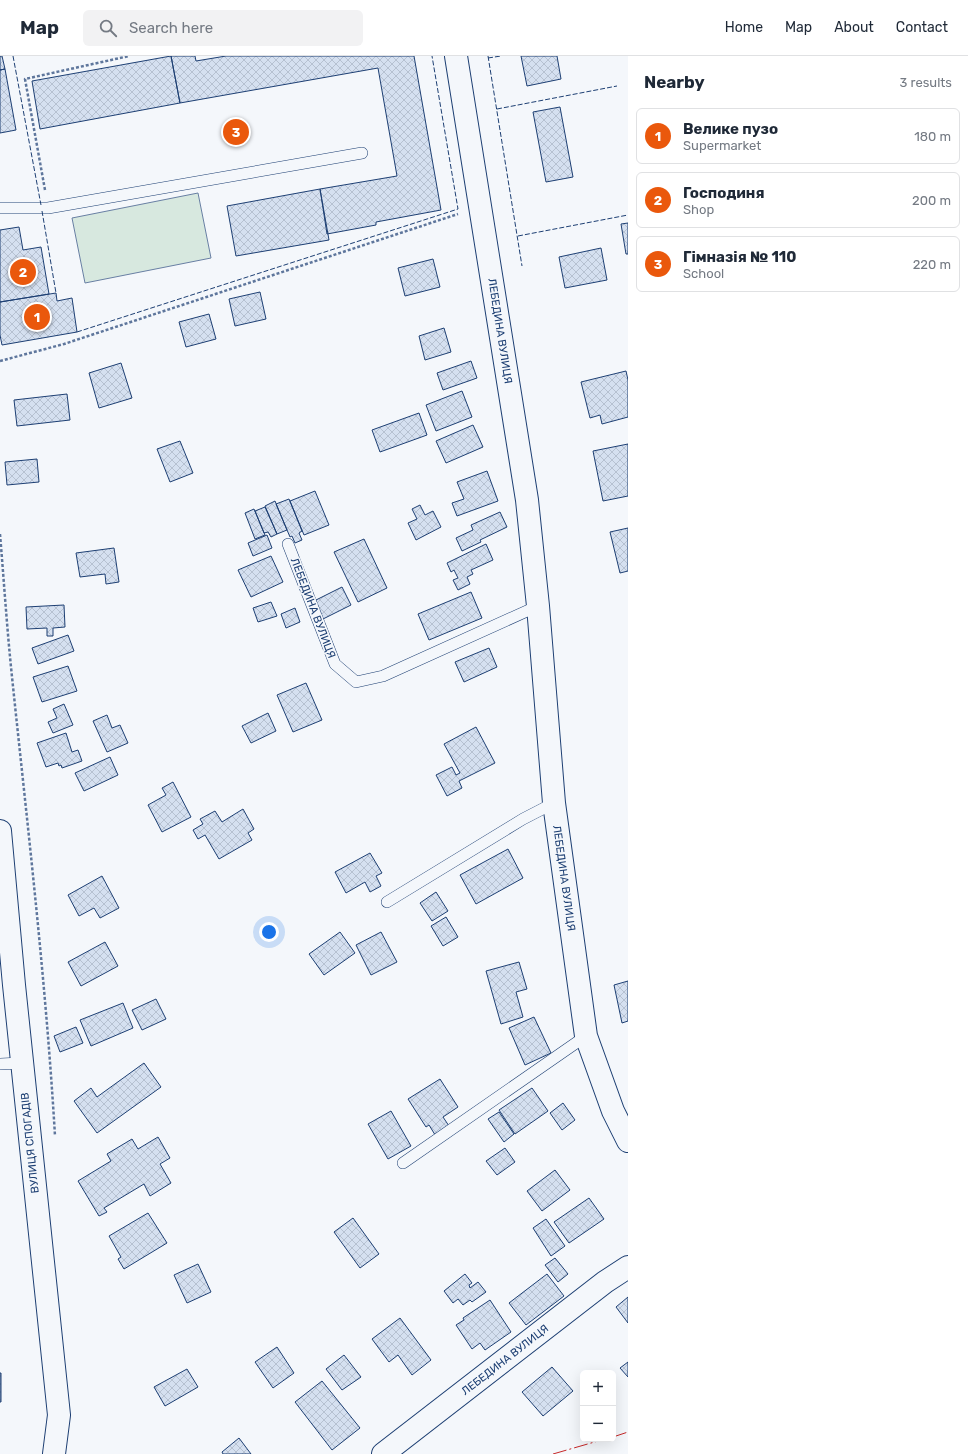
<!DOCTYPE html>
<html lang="en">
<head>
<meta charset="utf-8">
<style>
	:root { --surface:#fff; --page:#f2f2f3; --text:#1f2937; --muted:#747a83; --line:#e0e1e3; --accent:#ea580c }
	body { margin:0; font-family:Rubik,sans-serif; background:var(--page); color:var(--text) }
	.controls { position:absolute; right:12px; bottom:12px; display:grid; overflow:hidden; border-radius:6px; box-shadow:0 4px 16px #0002 }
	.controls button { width:36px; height:36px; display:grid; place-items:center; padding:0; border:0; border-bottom:1px solid var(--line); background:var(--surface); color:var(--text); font:20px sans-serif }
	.you { position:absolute; left:269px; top:876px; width:14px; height:14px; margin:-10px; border:3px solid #fff; border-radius:50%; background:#1a73e8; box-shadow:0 0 0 6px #1a73e833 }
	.badge { display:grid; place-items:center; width:26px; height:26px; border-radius:50%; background:var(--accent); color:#fff; font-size:13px; font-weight:700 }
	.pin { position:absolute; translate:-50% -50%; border:2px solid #fff; box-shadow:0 1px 4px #0006 }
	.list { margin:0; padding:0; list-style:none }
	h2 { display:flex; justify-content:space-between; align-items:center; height:52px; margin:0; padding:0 16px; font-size:17px }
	h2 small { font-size:13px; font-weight:400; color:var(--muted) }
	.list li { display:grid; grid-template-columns:26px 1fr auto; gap:12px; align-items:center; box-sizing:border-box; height:56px; margin:0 8px 8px; padding:0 8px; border:1px solid var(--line); border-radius:6px }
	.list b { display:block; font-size:15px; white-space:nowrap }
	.list p { margin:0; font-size:13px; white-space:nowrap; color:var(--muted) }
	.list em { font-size:13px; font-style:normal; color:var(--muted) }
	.icon { flex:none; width:22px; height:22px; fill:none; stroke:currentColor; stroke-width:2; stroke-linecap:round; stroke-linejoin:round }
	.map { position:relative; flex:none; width:628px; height:1398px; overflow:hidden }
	header { display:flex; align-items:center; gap:24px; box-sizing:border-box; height:56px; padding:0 20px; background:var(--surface); border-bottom:1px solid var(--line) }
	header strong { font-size:19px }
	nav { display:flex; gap:22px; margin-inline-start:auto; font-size:14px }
	.search { width:280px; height:36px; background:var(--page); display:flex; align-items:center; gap:10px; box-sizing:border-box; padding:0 14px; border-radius:6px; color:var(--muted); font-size:15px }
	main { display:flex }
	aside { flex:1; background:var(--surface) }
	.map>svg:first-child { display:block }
</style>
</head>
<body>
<header>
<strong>Map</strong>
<div class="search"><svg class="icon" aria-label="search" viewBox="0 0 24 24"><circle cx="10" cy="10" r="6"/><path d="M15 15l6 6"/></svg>Search here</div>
<nav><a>Home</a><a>Map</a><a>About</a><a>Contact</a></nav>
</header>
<main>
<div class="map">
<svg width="628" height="1398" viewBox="0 0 628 1398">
	<defs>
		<pattern id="building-cross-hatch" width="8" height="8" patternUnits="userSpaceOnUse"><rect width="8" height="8" fill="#d5e0f0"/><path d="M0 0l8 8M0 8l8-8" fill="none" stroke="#b6c1d1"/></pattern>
	</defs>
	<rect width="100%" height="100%" fill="#f4f7fb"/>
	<path fill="#d7e8df" stroke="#687fa3" d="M198,137L211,202L85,227L72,162Z"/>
	<path fill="url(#building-cross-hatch)" stroke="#1d3f73" d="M0,0H2L5,13L0,14Z
		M171,0H195L196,5L226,0H414L441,154L376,166V169L327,178L320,133L397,120L378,12L180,47Z
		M171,0L180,47L40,73L32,25Z
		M521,0H557L561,23L527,30Z
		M5,13L16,74L0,77V14Z
		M560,51L573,121L546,126L533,56Z
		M320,133L329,184L236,200L227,150Z
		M628,167V198H626L621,168Z
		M19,171L23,194L41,191L49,238L0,246V174Z
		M601,192L607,224L565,232L559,201Z
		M433,203L440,231L405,240L398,212Z
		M260,236L266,263L235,270L229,243Z
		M56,237L57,245L72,242L77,276L2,289L0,279V246Z
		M209,258L216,283L186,291L179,266Z
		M444,272L451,296L425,304L419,280Z
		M471,305L477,322L443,334L437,317Z
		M121,307L132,342L99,352L89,317Z
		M626,315L628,324V361L602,368L600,359L590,362L581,326Z
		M462,335L472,361L436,375L426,349Z
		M67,338L70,364L17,370L14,344Z
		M419,357L427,379L380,396L372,374Z
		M473,369L483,391L446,407L436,385Z
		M180,385L193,417L170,426L157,393Z
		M628,388V440L603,445L593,395Z
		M37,403L39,426L7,429L5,406Z
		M487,415L498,445L457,460L452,447L464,443L457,426Z
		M315,435L329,469L304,479L290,445Z
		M289,443L302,475L299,477L302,484L295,487L292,480L290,481L276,448Z
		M275,445L287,474L277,478L265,450Z
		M420,449L425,459L433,455L441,471L416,484L408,467L417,463L412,453Z
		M265,451L277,478L271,481L268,476L264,477L255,455Z
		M254,453L265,479L255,483L245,457Z
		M500,456L507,471L480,484L481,486L462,495L456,482L473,474L471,469Z
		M628,472V515L620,517L610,476Z
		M267,479L272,492L253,500L248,487Z
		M364,483L387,532L358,546L334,496Z
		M486,488L493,504L471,514L473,518L467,521L470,528L458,534L453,524L458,522L454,514L451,516L447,507Z
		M114,492L119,526L106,528L105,518L80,521L76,497Z
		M271,500L283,526L251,541L238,514Z
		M342,531L351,549L323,563L314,545Z
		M471,536L482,562L429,584L418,558Z
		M271,546L277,560L258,566L253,552Z
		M64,549L65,571L53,572V580H47V572L27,573L26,551Z
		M295,552L300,566L286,572L281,558Z
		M68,579L74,595L38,608L32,592Z
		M489,592L497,611L464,626L455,606Z
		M68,610L77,635L42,646L33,621Z
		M306,627L322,664L293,676L277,639Z
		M64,648L73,669L53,677L48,666L57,662L53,653Z
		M268,657L276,675L251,687L242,670Z
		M107,659L112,672L120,669L128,687L107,696L93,665Z
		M476,671L495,707L459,725L462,732L447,740L436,719L452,711L456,719L460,717L444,688Z
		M66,677L72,696L78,694L82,705L62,712L61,709L59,710L58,707L46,711L37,687Z
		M110,701L118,719L84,735L75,717Z
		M173,726L191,761L162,776L148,749L166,739L162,732Z
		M243,753L254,773L248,777L252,784L219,803L205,779L198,783L193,774L203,768L200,763L215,755L222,766Z
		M508,793L523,822L476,848L460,819Z
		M370,797L382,817L376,820L381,830L370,836L365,826L346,837L335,816Z
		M102,820L119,852L100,862L94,852L79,860L68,839Z
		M436,836L448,855L432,865L420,847Z
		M446,861L458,881L443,890L431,870Z
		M340,876L355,897L324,919L309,898Z
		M381,876L397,906L371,919L356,889Z
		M105,886L118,910L81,930L68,906Z
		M519,906L527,933L516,936L523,961L501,968L486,915Z
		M628,925V965L622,967L614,929Z
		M156,943L166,963L142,974L132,954Z
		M123,947L133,972L91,990L80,964Z
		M534,961L551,997L525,1009L509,972Z
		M76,971L83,987L60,996L54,980Z
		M144,1007L161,1031L97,1077L74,1045L91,1032L97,1041Z
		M440,1023L458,1051L443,1061L451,1073L437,1082L429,1069L426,1071L408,1043Z
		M532,1032L548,1055L515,1078L499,1054Z
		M563,1047L575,1064L562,1074L550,1057Z
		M391,1055L411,1090L388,1103L368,1068Z
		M499,1056L514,1078L504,1086L488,1063Z
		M158,1081L170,1102L160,1108L171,1127L150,1140L144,1128L104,1152L107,1156L99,1160L78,1125L111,1105L107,1098L132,1083L138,1093Z
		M505,1092L515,1106L497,1119L486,1105Z
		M555,1114L570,1134L542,1155L527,1135Z
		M589,1142L604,1163L569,1187L554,1166Z
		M148,1157L167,1187L124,1213L118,1203L121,1201L109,1180Z
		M353,1162L379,1198L360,1212L334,1176Z
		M546,1163L565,1190L551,1200L533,1172Z
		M555,1202L568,1218L558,1226L545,1209Z
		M198,1208L211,1236L187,1247L174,1219Z
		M465,1218L472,1227L469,1229L470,1232L478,1226L486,1236L472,1246L470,1244L463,1249L458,1243L453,1247L444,1235Z
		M547,1218L564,1240L526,1269L509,1247Z
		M628,1241V1267L616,1251Z
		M490,1244L511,1276L485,1294L480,1287L472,1293L456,1269L464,1264L463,1262Z
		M400,1262L431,1304L412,1319L398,1299L389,1306L372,1283Z
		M277,1291L294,1317L273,1332L255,1306Z
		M344,1299L361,1321L342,1334L326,1313Z
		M628,1306V1321L620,1312Z
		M552,1311L573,1335L543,1360L522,1336Z
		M187,1313L198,1331L165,1350L154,1331Z
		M0,1317H1V1346H0Z
		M322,1325L360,1372L332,1394L295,1346Z
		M239,1382L251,1398H223L222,1396Z"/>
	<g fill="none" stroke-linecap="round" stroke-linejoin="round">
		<defs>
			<path id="lane" d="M0,152H48L362,97
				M288,488L335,608L356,626L383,620L538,550
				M387,846L523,763L554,747
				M0,1008L22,1007
				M403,1107L586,980"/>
			<path id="street" d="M456,0L527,444L538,550L554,747L586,980L613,1055L628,1085
				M383,1398L605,1226L628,1211"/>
			<path id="secondary" d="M0,775L14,929L59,1359L54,1398"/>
		</defs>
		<use href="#lane" stroke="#1d3f73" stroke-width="12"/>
		<use href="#street" stroke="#1d3f73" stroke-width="24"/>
		<use href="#secondary" stroke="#1d3f73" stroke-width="24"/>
		<path stroke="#5e769c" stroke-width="2.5" stroke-dasharray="3 2" stroke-linecap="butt" d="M45,134L25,23L129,0
			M0,305L64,288L458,158
			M0,478C4,526 7,573 12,621C28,774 46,927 55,1080"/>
		<use href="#lane" stroke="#f4f7fb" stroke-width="11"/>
		<use href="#street" stroke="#f4f7fb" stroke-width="22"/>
		<use href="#secondary" stroke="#f4f7fb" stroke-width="22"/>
		<path stroke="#1d3f73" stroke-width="1" stroke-dasharray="5 2" stroke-linecap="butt" d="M13,0L41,149
			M488,0L522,210
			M488,2L501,0
			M497,53L617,30
			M42,155L56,237
			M518,180L628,159
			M77,276L458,153L432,0"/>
		<path stroke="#c62828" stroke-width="1" stroke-dasharray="14 3 2 3" stroke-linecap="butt" d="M613,1381L628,1376
			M553,1398L605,1383"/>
	</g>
	<g text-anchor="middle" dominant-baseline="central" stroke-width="3" stroke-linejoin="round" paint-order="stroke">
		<g font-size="11" fill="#1d3f73" stroke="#f4f7fb">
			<text transform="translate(500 275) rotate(81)">ЛЕБЕДИНА ВУЛИЦЯ</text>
			<text transform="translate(313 552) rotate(69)">ЛЕБЕДИНА ВУЛИЦЯ</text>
			<text transform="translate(564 822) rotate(82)">ЛЕБЕДИНА ВУЛИЦЯ</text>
			<text transform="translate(30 1087) rotate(-96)">ВУЛИЦЯ СПОГАДІВ</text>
			<text transform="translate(505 1304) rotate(-38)">ЛЕБЕДИНА ВУЛИЦЯ</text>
		</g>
	</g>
</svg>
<div class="controls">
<button>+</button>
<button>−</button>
</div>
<div class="you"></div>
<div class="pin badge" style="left:37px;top:261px">1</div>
<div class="pin badge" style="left:23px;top:216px">2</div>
<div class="pin badge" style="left:236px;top:76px">3</div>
</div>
<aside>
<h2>Nearby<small>3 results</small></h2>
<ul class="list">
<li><span class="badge">1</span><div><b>Велике пузо</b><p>Supermarket</p></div><em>180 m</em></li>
<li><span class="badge">2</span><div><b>Господиня</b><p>Shop</p></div><em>200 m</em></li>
<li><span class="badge">3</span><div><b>Гімназія № 110</b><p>School</p></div><em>220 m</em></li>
</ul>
</aside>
</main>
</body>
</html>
